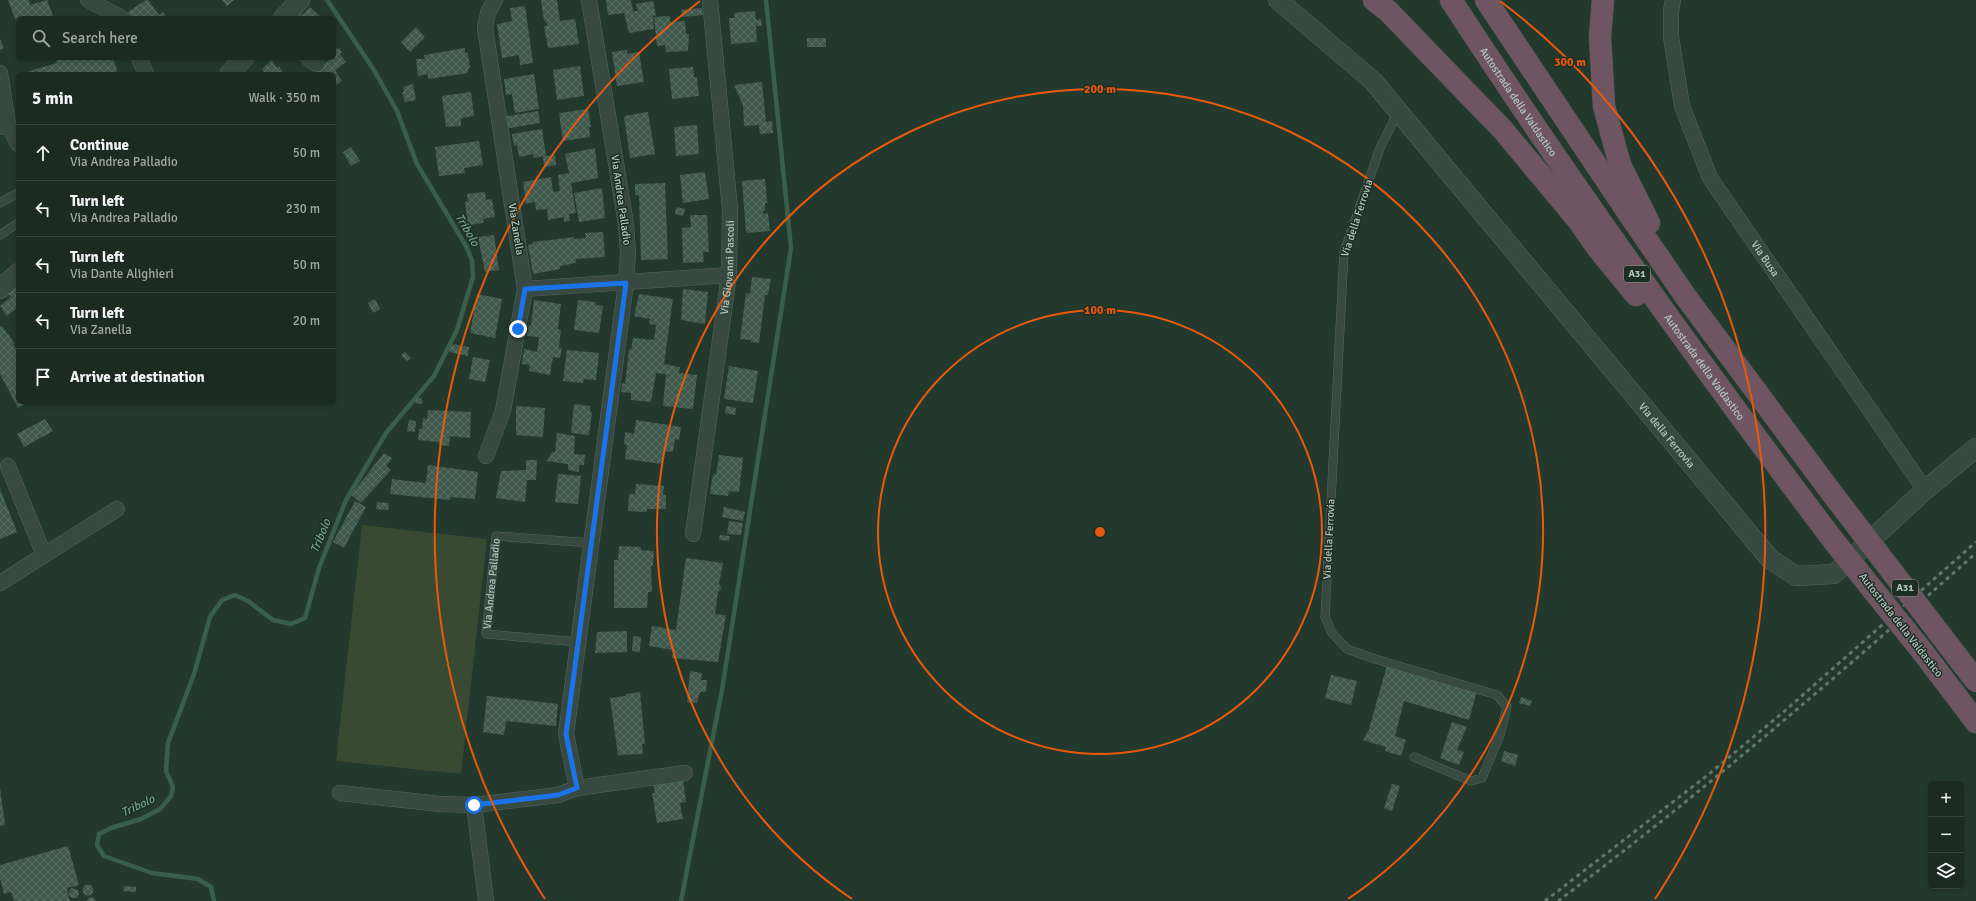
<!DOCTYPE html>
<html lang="en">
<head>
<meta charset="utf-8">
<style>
	:root { --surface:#1b2b22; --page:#24332a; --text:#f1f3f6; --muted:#a0a7a5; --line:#394740 }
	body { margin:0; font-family:Signika,sans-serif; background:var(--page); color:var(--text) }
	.controls { position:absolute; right:12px; bottom:12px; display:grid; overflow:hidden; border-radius:6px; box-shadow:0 2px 6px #0003 }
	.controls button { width:36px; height:36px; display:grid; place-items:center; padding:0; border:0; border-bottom:1px solid var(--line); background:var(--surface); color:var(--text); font:20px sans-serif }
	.stop { position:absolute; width:12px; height:12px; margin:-9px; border:3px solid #1a73e8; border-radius:50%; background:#fff }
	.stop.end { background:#1a73e8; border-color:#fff; box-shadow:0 1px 4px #0008 }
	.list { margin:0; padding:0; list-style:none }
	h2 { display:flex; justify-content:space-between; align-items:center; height:52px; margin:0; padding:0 16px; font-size:17px }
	h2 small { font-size:13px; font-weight:400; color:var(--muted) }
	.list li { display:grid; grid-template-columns:26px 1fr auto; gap:12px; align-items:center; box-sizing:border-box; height:56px; padding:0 16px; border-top:1px solid var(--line) }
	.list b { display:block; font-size:15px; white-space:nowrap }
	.list p { margin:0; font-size:13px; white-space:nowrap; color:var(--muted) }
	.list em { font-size:13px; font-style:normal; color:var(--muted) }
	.icon { flex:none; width:22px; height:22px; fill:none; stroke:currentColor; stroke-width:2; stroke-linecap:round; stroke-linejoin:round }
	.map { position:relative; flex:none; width:1976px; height:901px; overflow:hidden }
	.search { position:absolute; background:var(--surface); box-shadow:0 2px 6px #0003; left:16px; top:16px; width:320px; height:44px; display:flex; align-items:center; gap:10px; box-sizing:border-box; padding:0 14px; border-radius:6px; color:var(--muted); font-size:15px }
	.panel { position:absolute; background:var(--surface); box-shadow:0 2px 6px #0003; left:16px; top:72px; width:320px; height:332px; border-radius:6px }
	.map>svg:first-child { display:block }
</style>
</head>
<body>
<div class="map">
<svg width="1976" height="901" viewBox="0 0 1976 901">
	<defs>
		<pattern id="building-cross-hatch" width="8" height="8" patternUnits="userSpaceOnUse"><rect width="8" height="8" fill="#40594d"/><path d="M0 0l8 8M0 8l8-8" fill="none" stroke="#596f65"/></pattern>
	</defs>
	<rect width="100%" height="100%" fill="#24392e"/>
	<path fill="#394a32" d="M362,525L487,539L461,774L336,761Z"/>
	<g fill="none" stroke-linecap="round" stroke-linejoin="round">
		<path stroke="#395f4b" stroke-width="4.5" d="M214,901L211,887L198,879L152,873L104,856L97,845L99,834L111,828L141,819L160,809L171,796L173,787L166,771L168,743L194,674L210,617L222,600L235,595L248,601L273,620L291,624L305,618L319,568L346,500L386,433L434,376L457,330L473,277L472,260L466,246L417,164L397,111L374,70L327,0
			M681,901L722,690L791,248L766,0"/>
	</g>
	<path fill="url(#building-cross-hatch)" d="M8,0H29L30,5L47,0L54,18H18V27Z
		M146,0H148L159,15L163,12L167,18H132L128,12Z
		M222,0H234L227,6Z
		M541,0H557L560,21L575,19L579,44L548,48L544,26H547L546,20L544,21Z
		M606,0H631L633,11H638L636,4L653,1L656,15L653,16L654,29L629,33L624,13L608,15Z
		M525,6L533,63L520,65L519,55L502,58L497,24L512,21L510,8Z
		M310,7L322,18H288L296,9L302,15Z
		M702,8L703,15L682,17L681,10Z
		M755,11L756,20L761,19L762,26H756L757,42L731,44L729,18H735L734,13Z
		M670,16V22L685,21L686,34H689L688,51L666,52L665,45L657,46L654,17Z
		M416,27L425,37L410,52L401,42Z
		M807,38H826V47H807Z
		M0,39L4,48L0,50Z
		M334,46L337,49L339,48L342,52L340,54L346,62L335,70L342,81L334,86V74H315L314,72L329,60L328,58H334Z
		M465,48V53H468L470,68L468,69V73L428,79V74L418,76L416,59H425L424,55Z
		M627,50V54L639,52L644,82L617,86L612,52Z
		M60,58H113L118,74H27L26,72L57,63L56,59Z
		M272,60L277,68L279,66L283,72L280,74H265L262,69Z
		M580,66L584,96L557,100L553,70Z
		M693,67L694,77H697L699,96L672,99L669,69Z
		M534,74L539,109L515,113L512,94L506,95L504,79Z
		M762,82L766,122L772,121L773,133L760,134L759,125L744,126L743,105L734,85Z
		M413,84L416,100L405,102L402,92H404L403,87Z
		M471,92L474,116L461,118V126L446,127L442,96Z
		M588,109L591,127H589L590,137L563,141L559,113Z
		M538,111L540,123L503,129L502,117Z
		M648,112L655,154L630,158L624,116Z
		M697,125L699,154L676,156L674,127Z
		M542,129L546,156L555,155L556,165L544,167L543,156L534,158L533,154L519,157L517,145L514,146L512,134Z
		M479,141L483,165L464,168L465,173L439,176L435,147Z
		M351,147L360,161L351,166L343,152Z
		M595,148L598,178L571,183L576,213L569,214L570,221L564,222V217L548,220L547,209L536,210L535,202L526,204L523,182L551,177L553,192L560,191L558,175L569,173L565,154Z
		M705,172L709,199L683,203L680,175Z
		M765,179L767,203H765V211H763V214L768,213L770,231L746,233L742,181Z
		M665,183L668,259L641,260L639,195H635V184Z
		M602,188L605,218L579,222L574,193Z
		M485,192L486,200L492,199L495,217L483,219L484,223L468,225L465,202H468L467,194Z
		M676,207L685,209L683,216L675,214Z
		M690,215H707L709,252H703L704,262L683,263L682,228L691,227Z
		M603,232L605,257L576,259V263L560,266V269L533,274L528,245L533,244V242L574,237V239L586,238L585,233Z
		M494,235L499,270L485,272L478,237Z
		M752,277L771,279L768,295H765L759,343L751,342V340L740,339L746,293L750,294Z
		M18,285V307L7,316L0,306L11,297L8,293Z
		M683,289L708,292L705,324L681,320Z
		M477,294L502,299L495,338L470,333Z
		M639,294L673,299L664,364L680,367L679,373L697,375L693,409L663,406L666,374L656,373L651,402L631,400V393L621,392L622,383L625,384L629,349L631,350L633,338L654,340L656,325L649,324L650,319L634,316Z
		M375,299L380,309L373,313L368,303Z
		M534,300L561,304L558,329L561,330L559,348H562L560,358L553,357L550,375L529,371L530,365L522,364L524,349L537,352L539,337L527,336L529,325L531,326Z
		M578,300L596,302L595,305L603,306L599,333L574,330Z
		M2,326L15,344L13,345L18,352V355L16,357L18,361V402H28L18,408L0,374V327Z
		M452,344L469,347L468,356L449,352Z
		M567,350L599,353L596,380L584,379L583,383L563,381Z
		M405,352L411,358L407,361L401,355Z
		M473,357L490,360L485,382L469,379Z
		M729,366L758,371L753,403L724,399Z
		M416,398H422V404L415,403Z
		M574,404L590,406V412H592L589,435L571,433Z
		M516,406L545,408L543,437L516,435Z
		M726,406L736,408L735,415L725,413Z
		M428,410L471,412L470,438L450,436L449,446L439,445V442L418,440L419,429H422L423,418L427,419Z
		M45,419L53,431L24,447L17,434Z
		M409,420L416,421L415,432L407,431Z
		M636,420L681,427L679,440L675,439L673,452L664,451L662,464L625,459L627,445L624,444L625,432L634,434Z
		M557,433L575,436L574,454L585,455L584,465H579V472L568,470V464L547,461L552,452H555Z
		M384,453L392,458L386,466L391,470L361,503L351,495Z
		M719,455L743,458L739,492L729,491L728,496L710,494L713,474L716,475Z
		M526,460H537L536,480H527L525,502L496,498L501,471L526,470Z
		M428,465L478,472L475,499L450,497V500L390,494L392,479L426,483Z
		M558,474L581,476L578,504L555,502Z
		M636,484L664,486L663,495H666V509H647V512L628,511L629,494H635Z
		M0,489L17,532L0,539Z
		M355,501L366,507L344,548L333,542Z
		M377,502L389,503L388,510L376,509Z
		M724,507L745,512L743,521L722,517Z
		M729,521L743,523L741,535L727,534Z
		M720,535L730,536L729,541L719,540Z
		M619,546L641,547V550L654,551L653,566H651L652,592H648L647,608H614V560H618Z
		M686,558L723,563L719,584L722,588L718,592L715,614L726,615L718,662L672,658L673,650L649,646L652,626L676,630Z
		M627,631V652L595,653L597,632Z
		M633,636L641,637L640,652L632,651Z
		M1387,665L1477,691L1469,720L1404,701L1395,736L1406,740L1401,756L1385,751L1386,747L1363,740L1369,729Z
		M690,671L702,673L701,680H707L706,692H700L697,703L687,702Z
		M1331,675L1357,681L1351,705L1325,698Z
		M640,692L645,744H642L643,754L618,755L610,698L626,696V694Z
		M487,696L558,704L556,726L506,721L504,735L483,732Z
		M1521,697L1532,701L1530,706L1519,703Z
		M1452,722L1467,727L1457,750L1464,752L1459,765L1440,758Z
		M1504,751L1518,755L1515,766L1501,761Z
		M683,779L686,802L680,803L683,819L657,823L652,793H655L653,784Z
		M1392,784L1400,786L1392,811L1384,808Z
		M0,788L5,825L0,826Z
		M68,846L79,885L67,888L68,895L71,888L78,890L79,895L77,898H73L68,895L70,901H14L11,892L4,894L0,878V865Z
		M82.5 890a5.5 5.5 0 1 1 11 0a5.5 5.5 0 1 1-11 0Z
		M124,886L136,887V892L123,891Z
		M90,897L94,898L96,901H86Z"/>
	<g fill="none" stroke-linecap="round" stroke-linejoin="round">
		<defs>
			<g id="service">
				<path d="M1398,112L1380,148L1344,252L1325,617L1332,633L1347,649L1375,659L1497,695L1507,707L1500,735L1482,778L1471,781L1414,757"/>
				<path d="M0,203L18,193"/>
				<path d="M0,235L18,223"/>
				<path id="s1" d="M579,642L486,634L496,536L592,543"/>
			</g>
			<g id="minor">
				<path d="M88,0L122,18"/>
				<path id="s2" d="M1673,0L1671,11V37L1682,106L1710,178L1925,490"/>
				<path d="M139,58L146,74"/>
				<path d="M308,58L317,64"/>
				<path d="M0,73L8,124"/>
				<path d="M1,127L8,124L18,144"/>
				<path d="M525,289L729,275"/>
				<path d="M486,456L503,411L525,289L485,28L488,13L495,0"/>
				<path d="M8,466L44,555"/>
				<path id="s3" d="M693,534L729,275L730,209L710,0"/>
				<path d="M0,583L117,509"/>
				<path d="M577,788L685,773"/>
				<path d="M340,793L440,804L474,805L558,795L577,788L566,734L626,283L628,253L626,224L589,0"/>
				<path d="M474,805L486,901"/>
			</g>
			<g id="tertiary">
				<path id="s4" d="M1278,0L1373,81L1770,559L1796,576L1834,574L1925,490L1976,448"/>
				<path d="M283,18L300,0"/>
				<path d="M229,74L244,58"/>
				<path d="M0,289L18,273"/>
			</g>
			<g id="motorway">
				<path d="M1374,0L1388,11L1503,130L1578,220L1599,250L1636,295"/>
				<path id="s5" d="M1451,0C1571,185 1700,364 1833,540"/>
				<path d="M1486,0L1631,217L1686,297L1834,496"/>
				<path d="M1603,0L1600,37L1604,106L1620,165L1649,223"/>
				<path d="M1922,651L1976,722"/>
			</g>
		</defs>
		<use href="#service" stroke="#55675e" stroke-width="9"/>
		<use href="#minor" stroke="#55675e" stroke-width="16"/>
		<use href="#tertiary" stroke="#55675e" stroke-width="20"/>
		<use href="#motorway" stroke="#42544b" stroke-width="23"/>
		<use href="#service" stroke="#374940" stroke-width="8"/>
		<use href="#minor" stroke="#374940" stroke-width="15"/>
		<use href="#tertiary" stroke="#374940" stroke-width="19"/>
		<use href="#motorway" stroke="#6f5561" stroke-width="22"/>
		<path stroke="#61776c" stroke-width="3" stroke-dasharray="4 4" stroke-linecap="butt" d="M1545,901L1709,774L1787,709L1976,542
			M1558,901C1704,792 1840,674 1976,553"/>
		<defs>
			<path id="motorway-bridge" d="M1834,496L1976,681
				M1833,540L1922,651"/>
		</defs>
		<use href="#motorway-bridge" stroke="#42544b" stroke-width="23" stroke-linecap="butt"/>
		<use href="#motorway-bridge" stroke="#6f5561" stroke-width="22"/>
	</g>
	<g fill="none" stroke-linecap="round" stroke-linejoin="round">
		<path stroke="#1a73e8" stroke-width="5" d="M474,805L558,795L577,788L566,734L626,283L525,289L518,329"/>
	</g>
	<g fill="none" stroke="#e8590c" stroke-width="2">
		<circle cx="1100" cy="532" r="222"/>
		<path d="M852 899A443 443 0 1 1 1348 899"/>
		<path d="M545 899A665 665 0 0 1 700 1M1500 1A665 665 0 0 1 1655 899"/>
	</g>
	<g text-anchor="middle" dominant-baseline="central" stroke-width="3" stroke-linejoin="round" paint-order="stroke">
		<g fill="#1d2e25" stroke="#85988f" stroke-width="1">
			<rect x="1624" y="266" width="26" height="16" rx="3"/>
			<rect x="1892" y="580" width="26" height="16" rx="3"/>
		</g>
		<g font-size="10" font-weight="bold" fill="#b2c5bc">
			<text x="1637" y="274">A31</text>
			<text x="1905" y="588">A31</text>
		</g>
		<g font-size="11" fill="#b2c5bc" stroke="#1d2e25">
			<text stroke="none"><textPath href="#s5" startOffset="122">Autostrada della Valdastico</textPath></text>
			<text transform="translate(621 200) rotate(82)">Via Andrea Palladio</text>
			<text transform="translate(1357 218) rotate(-72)">Via della Ferrovia</text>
			<text transform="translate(516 229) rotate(81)">Via Zanella</text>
			<text stroke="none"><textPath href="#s2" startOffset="282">Via Busa</textPath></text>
			<text stroke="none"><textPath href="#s3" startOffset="269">Via Giovanni Pascoli</textPath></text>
			<text stroke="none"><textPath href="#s5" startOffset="446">Autostrada della Valdastico</textPath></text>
			<text stroke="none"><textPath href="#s4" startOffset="585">Via della Ferrovia</textPath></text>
			<text transform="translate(1329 539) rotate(-87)">Via della Ferrovia</text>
			<text stroke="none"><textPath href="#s1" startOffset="144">Via Andrea Palladio</textPath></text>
			<text transform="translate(1901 625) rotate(52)">Autostrada della Valdastico</text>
		</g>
		<g font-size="12" font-style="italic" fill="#6ea287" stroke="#1d2e25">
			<text transform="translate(467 230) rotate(60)">Tribolo</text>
			<text transform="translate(321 536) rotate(-68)">Tribolo</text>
			<text transform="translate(138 806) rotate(-25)">Tribolo</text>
		</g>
	</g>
	<circle cx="1100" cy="532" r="6" fill="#e8590c" stroke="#1d2e25" stroke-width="2"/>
	<g font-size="12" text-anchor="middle" font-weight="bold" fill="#e8590c" stroke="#1d2e25" stroke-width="3" stroke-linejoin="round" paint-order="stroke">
		<text x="1570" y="66">300 m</text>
		<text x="1100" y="93">200 m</text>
		<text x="1100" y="314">100 m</text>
	</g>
</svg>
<div class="controls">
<button>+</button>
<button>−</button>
<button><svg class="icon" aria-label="layers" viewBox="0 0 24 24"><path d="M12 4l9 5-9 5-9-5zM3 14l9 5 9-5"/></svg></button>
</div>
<div class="stop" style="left:474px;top:805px"></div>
<div class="stop end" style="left:518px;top:329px"></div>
<div class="search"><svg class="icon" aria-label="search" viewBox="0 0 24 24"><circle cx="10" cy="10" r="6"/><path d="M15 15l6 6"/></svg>Search here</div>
<section class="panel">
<h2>5 min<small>Walk · 350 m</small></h2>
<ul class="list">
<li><svg class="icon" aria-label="ahead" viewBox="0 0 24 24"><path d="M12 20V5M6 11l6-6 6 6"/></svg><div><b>Continue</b><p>Via Andrea Palladio</p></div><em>50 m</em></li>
<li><svg class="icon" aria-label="left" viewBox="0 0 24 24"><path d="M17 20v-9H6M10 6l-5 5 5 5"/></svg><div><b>Turn left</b><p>Via Andrea Palladio</p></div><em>230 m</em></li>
<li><svg class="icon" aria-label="left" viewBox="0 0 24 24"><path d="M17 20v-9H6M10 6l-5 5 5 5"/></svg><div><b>Turn left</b><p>Via Dante Alighieri</p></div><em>50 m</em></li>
<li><svg class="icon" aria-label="left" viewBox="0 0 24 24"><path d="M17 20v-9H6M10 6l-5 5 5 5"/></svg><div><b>Turn left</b><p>Via Zanella</p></div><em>20 m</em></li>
<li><svg class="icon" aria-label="arrive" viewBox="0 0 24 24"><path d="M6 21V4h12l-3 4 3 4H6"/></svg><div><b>Arrive at destination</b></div></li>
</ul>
</section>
</div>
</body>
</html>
